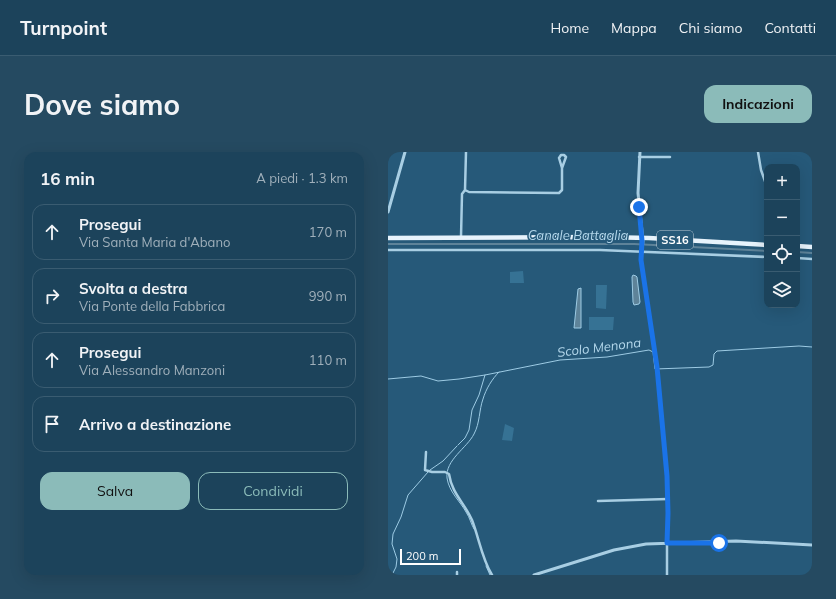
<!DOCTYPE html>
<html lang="it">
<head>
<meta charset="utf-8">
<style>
	:root { --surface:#1c435b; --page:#254a61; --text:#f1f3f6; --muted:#a0b0bb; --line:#3a5c71; --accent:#8bbbb9 }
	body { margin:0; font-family:Mulish,sans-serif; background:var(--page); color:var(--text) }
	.controls { position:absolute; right:12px; top:12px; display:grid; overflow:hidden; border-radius:8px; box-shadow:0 4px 16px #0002 }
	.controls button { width:36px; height:36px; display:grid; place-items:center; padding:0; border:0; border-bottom:1px solid var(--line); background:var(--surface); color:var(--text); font:20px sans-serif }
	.scale { position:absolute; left:12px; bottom:10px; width:61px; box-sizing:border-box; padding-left:4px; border:2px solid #fff; border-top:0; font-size:11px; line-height:14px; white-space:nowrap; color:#fff; -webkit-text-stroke:3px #265979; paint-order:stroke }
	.stop { position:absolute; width:12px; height:12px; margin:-9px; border:3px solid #1a73e8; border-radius:50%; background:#fff }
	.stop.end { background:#1a73e8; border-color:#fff; box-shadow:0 1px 4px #0008 }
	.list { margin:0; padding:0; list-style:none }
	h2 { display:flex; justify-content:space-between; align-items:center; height:52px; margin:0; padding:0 16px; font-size:17px }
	h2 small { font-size:13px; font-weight:400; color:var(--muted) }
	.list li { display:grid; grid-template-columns:26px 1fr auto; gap:12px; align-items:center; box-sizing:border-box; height:56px; margin:0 8px 8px; padding:0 8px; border:1px solid var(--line); border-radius:12px }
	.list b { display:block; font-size:15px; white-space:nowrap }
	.list p { margin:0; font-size:13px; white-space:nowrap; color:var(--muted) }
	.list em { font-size:13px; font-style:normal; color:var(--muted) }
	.actions { display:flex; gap:8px; padding:12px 16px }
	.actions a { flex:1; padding:9px 0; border:1px solid var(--accent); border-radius:12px; text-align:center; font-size:14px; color:var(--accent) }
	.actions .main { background:var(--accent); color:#111 }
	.icon { flex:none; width:22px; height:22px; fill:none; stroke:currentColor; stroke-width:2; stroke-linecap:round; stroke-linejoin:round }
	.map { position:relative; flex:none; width:424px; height:423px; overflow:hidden; border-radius:12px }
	header { display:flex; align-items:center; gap:24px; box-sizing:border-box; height:56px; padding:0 20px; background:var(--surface); border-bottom:1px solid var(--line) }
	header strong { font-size:19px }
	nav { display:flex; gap:22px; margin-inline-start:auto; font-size:14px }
	.intro { display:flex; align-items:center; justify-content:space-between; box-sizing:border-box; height:96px; padding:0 24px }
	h1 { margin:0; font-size:28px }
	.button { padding:10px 18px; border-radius:12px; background:var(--accent); color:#111; font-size:14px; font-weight:700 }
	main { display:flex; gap:24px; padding:0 24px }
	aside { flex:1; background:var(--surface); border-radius:12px; box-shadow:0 4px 16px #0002 }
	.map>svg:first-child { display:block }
</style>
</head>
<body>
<header>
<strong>Turnpoint</strong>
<nav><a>Home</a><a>Mappa</a><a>Chi siamo</a><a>Contatti</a></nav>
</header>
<div class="intro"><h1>Dove siamo</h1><a class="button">Indicazioni</a></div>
<main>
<aside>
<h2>16 min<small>A piedi · 1.3 km</small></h2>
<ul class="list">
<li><svg class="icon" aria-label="ahead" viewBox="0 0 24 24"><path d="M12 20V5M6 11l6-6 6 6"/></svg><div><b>Prosegui</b><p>Via Santa Maria d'Abano</p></div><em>170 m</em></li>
<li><svg class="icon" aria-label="right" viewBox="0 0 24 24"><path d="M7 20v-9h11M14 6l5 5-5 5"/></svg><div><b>Svolta a destra</b><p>Via Ponte della Fabbrica</p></div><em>990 m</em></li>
<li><svg class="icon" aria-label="ahead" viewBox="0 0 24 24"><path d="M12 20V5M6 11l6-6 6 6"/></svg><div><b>Prosegui</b><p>Via Alessandro Manzoni</p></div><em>110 m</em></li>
<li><svg class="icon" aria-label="arrive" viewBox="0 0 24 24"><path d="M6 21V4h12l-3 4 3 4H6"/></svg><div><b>Arrivo a destinazione</b></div></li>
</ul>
<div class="actions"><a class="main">Salva</a><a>Condividi</a></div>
</aside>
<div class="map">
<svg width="424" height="423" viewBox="0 0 424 423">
	<rect width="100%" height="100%" fill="#265979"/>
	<path fill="#367294" d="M135,119L136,131H122V120Z
		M208,133H219L218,157L208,156Z
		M201,165H226L225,178H201Z
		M117,272L126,276L124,289L114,288Z"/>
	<path fill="#5e8399" stroke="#9dcbe4" d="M245,123L248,124L249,125L252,150L251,152L246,153L245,150L244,125Z
		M193,136V176H186L190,137Z"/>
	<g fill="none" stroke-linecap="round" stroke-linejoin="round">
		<path stroke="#9dcbe4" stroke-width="1" d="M0,227L33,224L50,229L71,227L97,223L172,208L219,205L261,198L265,200L267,217L321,215L325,213L326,202L329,199L411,194L424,195
			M70,293L77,286L81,278L84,258L91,243L97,223
			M42,318L55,309L69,294
			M86,377C83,372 82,366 78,360C72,349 61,340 59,326C57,308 79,296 86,282C92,271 91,258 95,247C98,237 104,227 111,220
			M98,414L102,423
			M4,423L8,415L9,407L4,392L5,382L13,365L20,343L40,320"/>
		<path stroke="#5e8399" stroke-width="2" d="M0,92H246L379,99
			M409,100L424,101"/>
		<path stroke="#a8cee3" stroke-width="2.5" d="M370,0L373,18L379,35
			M251,5H282
			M77,38L81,40L171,41L174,38V16L178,5L176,3H173L171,6L174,16
			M77,38L78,0
			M73,85L74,42L77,38
			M0,98H212L379,105
			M409,106L424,107
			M38,300L37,318L44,320H57L61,322C64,342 76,350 84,368C91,386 94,407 104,423
			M210,349L280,347
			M279,391V423
			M69,420V423"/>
		<path stroke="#a8cee3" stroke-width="3" d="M252,0L250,41L255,89L253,108L269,215L279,324L280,361L279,391
			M0,60L17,0
			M146,423L226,398L258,392L348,389L424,393"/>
		<path stroke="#e7f3fc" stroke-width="4.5" d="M0,86L213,85L261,86L379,93
			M409,94L424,95"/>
	</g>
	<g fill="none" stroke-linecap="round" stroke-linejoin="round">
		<path stroke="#1a73e8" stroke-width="5" d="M251,55L254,89L253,108L269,215L279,324L280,361L279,391H331"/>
	</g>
	<g text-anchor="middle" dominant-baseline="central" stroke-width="3" stroke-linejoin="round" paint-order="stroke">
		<rect fill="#265979" stroke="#becdd7" stroke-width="1" x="269" y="79" width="36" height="18" rx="3"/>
		<g font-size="11" font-weight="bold" fill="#fff">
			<text x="287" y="88">SS16</text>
		</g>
		<g font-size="13" font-style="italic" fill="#b3d7eb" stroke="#265979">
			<text x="190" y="83">Canale Battaglia</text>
			<text transform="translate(211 195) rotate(-7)">Scolo Menona</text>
		</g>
	</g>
</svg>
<div class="controls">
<button>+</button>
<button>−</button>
<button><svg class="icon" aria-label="locate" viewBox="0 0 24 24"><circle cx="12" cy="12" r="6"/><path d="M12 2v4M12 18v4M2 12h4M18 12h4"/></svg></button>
<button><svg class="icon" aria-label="layers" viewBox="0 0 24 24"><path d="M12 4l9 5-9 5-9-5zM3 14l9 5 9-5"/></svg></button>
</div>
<div class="scale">200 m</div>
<div class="stop" style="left:331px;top:391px"></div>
<div class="stop end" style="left:251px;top:55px"></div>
</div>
</main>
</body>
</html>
